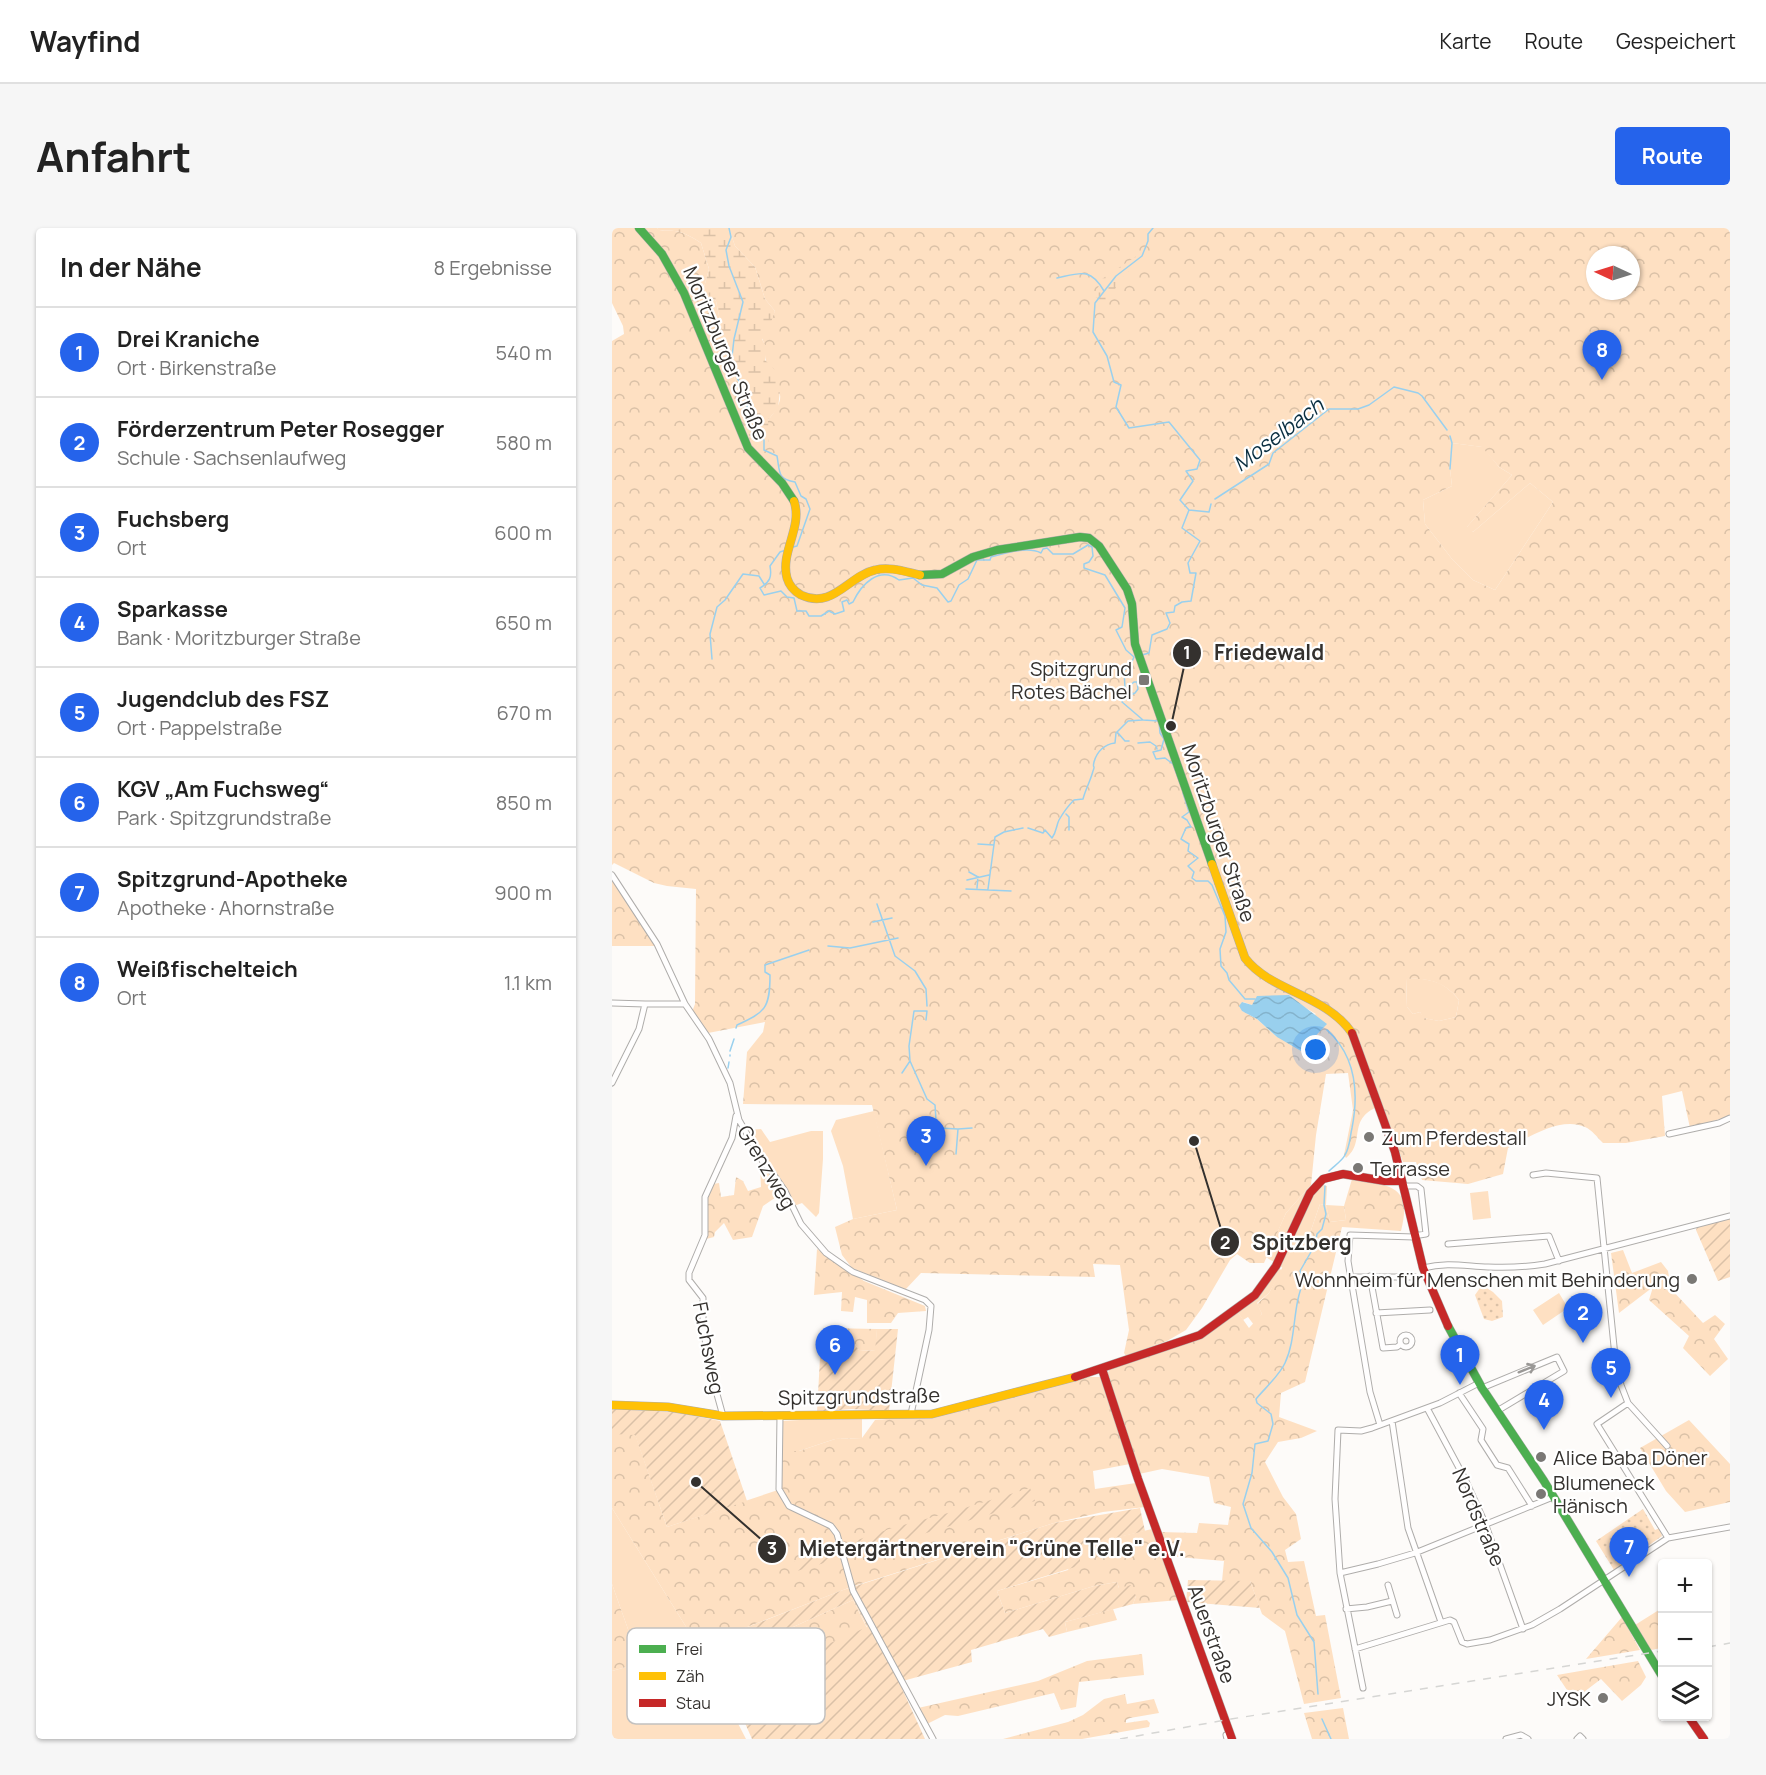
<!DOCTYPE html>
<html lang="de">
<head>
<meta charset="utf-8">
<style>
	:root { --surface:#fff; --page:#f6f6f6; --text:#222; --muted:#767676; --line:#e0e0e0; --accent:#2563eb }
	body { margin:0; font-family:Manrope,sans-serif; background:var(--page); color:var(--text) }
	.controls { position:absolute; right:18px; bottom:18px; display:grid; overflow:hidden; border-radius:6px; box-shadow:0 2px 4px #0004 }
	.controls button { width:54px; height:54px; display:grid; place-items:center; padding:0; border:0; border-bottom:2px solid var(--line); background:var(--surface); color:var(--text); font:30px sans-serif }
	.compass { position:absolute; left:974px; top:18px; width:54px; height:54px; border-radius:50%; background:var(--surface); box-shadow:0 2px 4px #0004; rotate:274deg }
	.you { position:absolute; left:704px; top:822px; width:21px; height:21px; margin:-15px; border:4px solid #fff; border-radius:50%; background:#1a73e8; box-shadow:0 0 0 9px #1a73e833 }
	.badge { display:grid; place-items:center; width:39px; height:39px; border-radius:50%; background:var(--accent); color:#fff; font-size:20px; font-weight:700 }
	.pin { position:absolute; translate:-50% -50px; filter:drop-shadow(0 2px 3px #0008) }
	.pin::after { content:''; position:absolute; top:32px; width:21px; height:18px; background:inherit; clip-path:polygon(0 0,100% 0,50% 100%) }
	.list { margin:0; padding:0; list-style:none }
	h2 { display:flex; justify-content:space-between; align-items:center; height:78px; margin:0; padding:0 24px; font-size:26px }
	h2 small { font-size:20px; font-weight:400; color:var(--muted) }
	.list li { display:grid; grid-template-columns:39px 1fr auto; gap:18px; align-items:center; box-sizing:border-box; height:90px; padding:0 24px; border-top:2px solid var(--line) }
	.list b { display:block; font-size:22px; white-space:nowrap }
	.list p { margin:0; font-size:20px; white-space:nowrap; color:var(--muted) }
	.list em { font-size:20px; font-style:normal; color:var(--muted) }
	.icon { flex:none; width:33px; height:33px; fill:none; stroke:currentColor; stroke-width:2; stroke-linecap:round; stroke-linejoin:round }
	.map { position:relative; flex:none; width:1118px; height:1511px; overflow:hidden; border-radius:6px }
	header { display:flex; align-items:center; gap:36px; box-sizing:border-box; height:84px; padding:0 30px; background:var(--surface); border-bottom:2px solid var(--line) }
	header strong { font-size:28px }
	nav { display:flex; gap:33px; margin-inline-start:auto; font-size:21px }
	.intro { display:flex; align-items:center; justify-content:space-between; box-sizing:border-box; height:144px; padding:0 36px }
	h1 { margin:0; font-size:42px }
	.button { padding:15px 27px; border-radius:6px; background:var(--accent); color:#fff; font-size:21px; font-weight:700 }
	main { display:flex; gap:36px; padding:0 36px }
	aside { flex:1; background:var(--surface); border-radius:6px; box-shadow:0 2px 4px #0004 }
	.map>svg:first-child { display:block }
</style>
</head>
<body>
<header>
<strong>Wayfind</strong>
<nav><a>Karte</a><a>Route</a><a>Gespeichert</a></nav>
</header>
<div class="intro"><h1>Anfahrt</h1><a class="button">Route</a></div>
<main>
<aside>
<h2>In der Nähe<small>8 Ergebnisse</small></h2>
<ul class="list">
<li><span class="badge">1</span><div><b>Drei Kraniche</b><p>Ort · Birkenstraße</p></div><em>540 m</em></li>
<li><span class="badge">2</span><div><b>Förderzentrum Peter Rosegger</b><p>Schule · Sachsenlaufweg</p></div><em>580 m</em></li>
<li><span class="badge">3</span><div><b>Fuchsberg</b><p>Ort</p></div><em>600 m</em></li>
<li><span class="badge">4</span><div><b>Sparkasse</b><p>Bank · Moritzburger Straße</p></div><em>650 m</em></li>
<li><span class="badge">5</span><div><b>Jugendclub des FSZ</b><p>Ort · Pappelstraße</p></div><em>670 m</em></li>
<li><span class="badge">6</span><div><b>KGV „Am Fuchsweg“</b><p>Park · Spitzgrundstraße</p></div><em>850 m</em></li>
<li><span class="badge">7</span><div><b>Spitzgrund-Apotheke</b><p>Apotheke · Ahornstraße</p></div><em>900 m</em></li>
<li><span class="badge">8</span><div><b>Weißfischelteich</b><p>Ort</p></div><em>1.1 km</em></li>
</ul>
</aside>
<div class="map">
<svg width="1118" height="1511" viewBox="0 0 1118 1511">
	<defs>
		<pattern id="forest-crowns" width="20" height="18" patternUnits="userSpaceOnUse" patternTransform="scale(1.5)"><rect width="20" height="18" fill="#fee0c2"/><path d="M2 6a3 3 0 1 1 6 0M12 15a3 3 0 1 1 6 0" fill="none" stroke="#dac1a7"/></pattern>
		<pattern id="wetland-marsh" width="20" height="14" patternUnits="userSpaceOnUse" patternTransform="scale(1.5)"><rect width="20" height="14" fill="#fee0c2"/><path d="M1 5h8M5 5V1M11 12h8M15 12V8" fill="none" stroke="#dac1a7"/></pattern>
		<pattern id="park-dots" width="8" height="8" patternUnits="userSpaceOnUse" patternTransform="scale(1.5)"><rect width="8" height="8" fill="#fee0c2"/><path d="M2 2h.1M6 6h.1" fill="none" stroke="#dac1a7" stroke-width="1.8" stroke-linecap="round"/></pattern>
		<pattern id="garden-furrows" width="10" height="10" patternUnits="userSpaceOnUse" patternTransform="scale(1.5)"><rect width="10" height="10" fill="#fee0c2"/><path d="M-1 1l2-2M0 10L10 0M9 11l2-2" fill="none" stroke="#dac1a7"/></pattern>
		<pattern id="water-waves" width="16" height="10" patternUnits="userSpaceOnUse" patternTransform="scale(1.5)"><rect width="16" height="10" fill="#99d0ee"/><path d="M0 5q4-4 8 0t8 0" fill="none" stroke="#84b3cc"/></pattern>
	</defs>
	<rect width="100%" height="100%" fill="#fdfbf9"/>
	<path fill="#fee0c2" d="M840,215L871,219L887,239L900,247L855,299L861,304L918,255L941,274L883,362L861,352L840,331L813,296L811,272L840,258L838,241Z
		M794,750C818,751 831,752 847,772L844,789L827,793L811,790L808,784L801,786L795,779Z
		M262,883L285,982L241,991L231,938L219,903L224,892Z
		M149,901L158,914L199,903H211V931L207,985L204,989L190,975L182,978L136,902Z
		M699,957L706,962L711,957L715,958L714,977L732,978L734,992L718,994L714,977L708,976L696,1011L679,1023L671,1040L654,1029L674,985Z
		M876,963L879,990L861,992L858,965Z
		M664,1040L670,1042L657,1065L645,1075L650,1086L642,1097L636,1089L631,1092L625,1083Z
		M947,1065L956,1080L931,1097L921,1082Z
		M223,1190H250V1210L223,1211L187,1223H170V1193Z
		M0,1280L86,1418L134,1511H0V1443L28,1435L0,1356Z"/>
	<path fill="url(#forest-crowns)" fill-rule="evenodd" d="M0,0H45L48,3C65,1 74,5 89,15L97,41L91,63L104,73L117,137L131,170L129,188L146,218L145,210L156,213V192C181,163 161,161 154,133C152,124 155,122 150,110L163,83L153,71L143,39L123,18L117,0H1118V888L1078,900L1070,863L1050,868L1053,908L1014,915H991C985,909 980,902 973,899C949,888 917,909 896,920L891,946L856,956L810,952L804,934H791L770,877C733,890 755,913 734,930L732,927L741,882L736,845L714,846L704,907L699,957L674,985L652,1035H638L625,1026L618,1032L590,1080L574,1102L555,1113L514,1128L512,1125L517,1102L508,1037L481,1036L483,1049L309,1045L293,1062L240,1040L230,1027L223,999L241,991L285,982L260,877L131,876L135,824L151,804L153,794L96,805L80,784L83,776L84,661L55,658L42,655L2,635L0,637V113L12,106L11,98L0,75ZM983,27H1019V63H983ZM840,215L870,219L887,239L900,247L854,300L861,304L918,255L941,274L883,362L861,352L840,331L813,296L811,272L840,258L838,241ZM794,751C816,750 833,754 847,772L844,789L827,793L812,790L808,784L801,786L795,779ZM677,767L687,776L704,786L665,809L645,791L630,783L631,774L640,777Z
		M0,650L44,718H0Z
		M151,934L173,963L151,978L140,1009L121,1012L112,995L103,1004L102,1009L94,1011L96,970L101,956L107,955L109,969L122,967L124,949L131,953L136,963L149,959L148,938Z
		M740,951C777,958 801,956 789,1003L730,999L693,1154L669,1165L667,1189L705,1203L689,1210L666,1214L653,1234L671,1269L684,1286L689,1311L673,1322L676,1334L692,1333L704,1388L713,1387L729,1470L692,1476L673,1403L650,1386L638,1353H610L612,1333L555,1328L548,1304L585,1305L587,1295L616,1297L619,1279L602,1275L597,1249L550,1241L527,1246L495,1146L498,1141L581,1113L625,1083L637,1100L650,1086L645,1076L657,1065L679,1023L696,1011L708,976L714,977L718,994L734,992L732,978Z
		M205,1021L252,1053L313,1078L314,1083L286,1085L279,1095H255V1072L243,1069L241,1084L229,1083L230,1064L202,1067Z
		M1011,1022L1020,1045L1049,1034L1056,1043L1059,1061L1091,1095L1103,1087L1113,1096L1102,1111L1116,1131L1098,1148L1071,1120L1077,1108L1037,1072L1041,1059L1007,1085L999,1025Z
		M214,1100L265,1101L264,1123L247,1122L240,1113L209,1112Z
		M471,1149H490L518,1236L481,1243L483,1261L524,1255L533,1279L491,1284L442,1295L239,1359L86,1418L0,1280V1206H23L55,1299L169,1261L170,1223H187L223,1211L250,1210L263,1192L325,1187Z
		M1077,1192L1118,1236V1274L1073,1284L1054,1263L1028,1220Z
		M540,1301L567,1372L521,1376L524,1368L507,1360L505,1354L482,1358L393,1385L385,1363L456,1342L467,1318Z
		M0,1356L28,1435L0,1443Z
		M241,1372L255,1400L117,1459L110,1431Z
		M1050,1380V1420L1038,1422L1023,1397Z
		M501,1381L505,1392L455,1404L453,1394Z
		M1010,1389L1028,1422L974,1431Z
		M530,1426L532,1447L467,1454L464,1479L449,1482L442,1465L346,1488L333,1487L315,1496L306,1480L426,1453L475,1433Z
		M1026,1433L1034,1449L1029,1457L1010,1473L989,1451L972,1464L969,1462L959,1468L945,1447Z
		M513,1466L515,1476L542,1471L547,1485L518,1490L514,1492V1495L535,1492L538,1495L537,1499L470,1511H391L456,1494L471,1487L492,1471Z
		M731,1480L737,1511H700L692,1485Z"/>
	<path fill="url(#wetland-marsh)" d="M45,0H117L123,18L143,39L153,71L163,83L154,108L150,111L155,121L153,132L166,145L168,163L166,180L156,192L157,214L146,210L147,218L141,217L129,188L131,170L117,137L104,73L91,63L97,41L89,15C74,5 65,1 47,3Z
		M529,25L533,27C529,36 516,42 509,51C503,59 501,69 492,75L482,68L490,51Z"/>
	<path fill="url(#park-dots)" d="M870,1057L881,1064L890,1073L891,1089L880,1093L872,1091L863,1067Z
		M1031,1281L1043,1302L1048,1300L1050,1308L1002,1342L984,1313Z"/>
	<path fill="url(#garden-furrows)" d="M1118,991V1049L1106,1053L1084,1002L1085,999Z
		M265,1101H286L277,1183L239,1181L205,1184L209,1112L240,1113L247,1122L263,1123Z
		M0,1181L63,1184L108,1193L135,1273L55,1299L23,1207L0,1206Z
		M418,1260L423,1273L185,1343L182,1334L280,1300L336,1285Z
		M528,1280L533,1303L468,1318V1334L463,1339L385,1363L393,1385L482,1358L505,1354L507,1360L519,1357L524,1368L521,1376L453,1394L455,1404L437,1409L431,1401L359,1422L360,1434L287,1454L313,1511H140L117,1459L255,1399L241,1372L110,1431L102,1412L231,1362L442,1295Z
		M576,1352L638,1353L648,1380L574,1374Z"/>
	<path fill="url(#water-waves)" d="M677,767L715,796L689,823L665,809L645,791L630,783L627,778L630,774L640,777L645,768Z"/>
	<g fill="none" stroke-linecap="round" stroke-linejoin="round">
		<path stroke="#99d0ee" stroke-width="1.5" d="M117,0L119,9L114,22L117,38L131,74L122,111L119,137L134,168L137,200L152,212V222L165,228C168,244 165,251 183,254L189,268L194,271L198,281L185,318L181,319
			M445,50C468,45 478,39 492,63
			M838,208L840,215L838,241
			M603,271L657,236L661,225L717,181H746L757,177L782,159L806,165L810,168L835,202
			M577,282L597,284L599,276
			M174,322L168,324L158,338C160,349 158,354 148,360L152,367L169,363L175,369L182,370L185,383H194L197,388H209L217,383L223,386L232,383L230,374L235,372L237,376L241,374C249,357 267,337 287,352L301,350L310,357L325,360L336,374L339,373L347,357L356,351L365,332H378L379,329C393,325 416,318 429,325L431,321L435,320L441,326H461L476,317L480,319L481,328L477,334L472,336V340L493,347L513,380L510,399L504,402L514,422L522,429L518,438L512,442L513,460H515L522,454H525L526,461L523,465L511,470L510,474L531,492L547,493L548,505L552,511L549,522L541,524L544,531L553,530L561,536L568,555
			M530,427L537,425L540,407L555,401L558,395L554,385L562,384L563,378L570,374L579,373L584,345H578L576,335L588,313L570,300L577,282L568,272L581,253L574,243L585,241L588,232L557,194L517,200L504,179L509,157L502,154L495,128L481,104L483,75L504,48L530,28L536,13V6L541,0
			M100,431L98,406L105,379L113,372L131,346L147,348L152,356
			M506,505L513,513H517
			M526,515L538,514L544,518L545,521
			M571,565L577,584L570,589L575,592L579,599L574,600L569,611L577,616L576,623L586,630L576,638L582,644L580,650L584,653H596L600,657L613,688L614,704L608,721L609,738L615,745L617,752L633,771H643
			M454,586L457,589V602
			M416,600L431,605L433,602L440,610C445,603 444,598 447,592C451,585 457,577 462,572L471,571C474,560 478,554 481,543C484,536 480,542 482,534C485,523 493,516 503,515L504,505L516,493L530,492
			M366,616L382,617
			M357,644L366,649L365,660
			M355,652L377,647
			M354,661L399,663
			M376,661L383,609L392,604L411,600
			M265,676L283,728L303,743L314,761L315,778
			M261,694L280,690
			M216,718L238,720L286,710
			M314,792L315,783H302L297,818L298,833L315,871L323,877L324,892L327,900L346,901L344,926
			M124,800L125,797C153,784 158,781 158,747L153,744V737L197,722
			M715,802C744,828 747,864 740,900C738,908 738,919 733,927C730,933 722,938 717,943
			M118,823L122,811
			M118,828V827
			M116,840L117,834
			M290,845L298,833
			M346,901L360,900
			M706,1466L702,1414L685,1387L676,1350L660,1324L639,1300L631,1276L640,1245L643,1216L656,1213L661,1196L659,1186L645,1175L644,1171C653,1160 667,1148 673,1135C685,1109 680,1078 692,1053L688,1043L703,1017L705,1006L710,1001L714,986L712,977L713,958
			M710,1491L719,1511"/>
		<defs>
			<path id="street" d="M0,647L45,716L73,776L97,811L118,855L127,892L151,934L157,940L173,963L189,996L214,1025L241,1044L313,1072L319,1078L317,1102L299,1186
				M0,775L33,776
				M0,855L27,801L33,776H73
				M1057,906L1107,895L1118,890
				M921,947L934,945L985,950L1004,1138L1009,1157L1016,1175
				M791,958H805L809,961L814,1006L801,1008
				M836,1016L937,1008L947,1033
				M811,1040C835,1034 852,1038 876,1039C896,1040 914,1039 933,1036L1118,988
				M758,1048L771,1120L785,1119L789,1116
				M740,1049H803
				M764,1085L818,1082
				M788 1113a6 6 0 1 1 12 0a6 6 0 1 1-12 0Z
				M870,1160L945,1129L952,1143L885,1183
				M847,1165L871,1201L869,1212L885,1237L896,1240L920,1278
				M815,1180L853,1251L873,1295L911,1401
				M168,1187L167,1261L177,1278L219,1298L225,1306L241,1363L321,1511
				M111,1188L98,1141L91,1099V1070L77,1052V1045L93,1007V969L120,910L124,888
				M780,1193L796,1300L829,1394
				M768,1197L758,1164L736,1033L738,1007L802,1009
				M1055,1218L1016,1175L985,1196L1056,1310
				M728,1345L766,1336L803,1325L941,1269
				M776,1357L785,1387
				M734,1381L755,1379L780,1373
				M743,1421L838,1392L842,1394L850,1414L855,1416L878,1412L920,1397L948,1381L1056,1310L1118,1299
				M751,1460L728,1345L723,1271L726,1202L749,1203L760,1200L828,1175L867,1155
				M614,1507L615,1511
				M894,1511L909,1507L916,1511
				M965,1511L968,1508L971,1511"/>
			<path id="fast" d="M27,0L50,26L72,65L136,220L170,255L182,273
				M308,347L330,346L361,329L385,322L468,309L477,310L487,318L515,361L520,376L523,416L600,636
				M836,1098L870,1160L932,1253L1050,1448"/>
			<path id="slow" d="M182,273C191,299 168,324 175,350C177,357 182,363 189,367C221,382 236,348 263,342C278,338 294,344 308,347
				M600,636L633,730C659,764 713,766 740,805
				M0,1177L56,1179L111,1188L320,1186L463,1149"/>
			<path id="jam" d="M740,805L783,924L811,1040L836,1098
				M490,1141L526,1251L620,1511
				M463,1149L588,1107L643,1067L664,1038L698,965L711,951L731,946L773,953H790
				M1076,1488L1092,1511"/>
		</defs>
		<use href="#street" stroke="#afadab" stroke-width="7"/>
		<use href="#fast" stroke="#afadab" stroke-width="9"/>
		<use href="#slow" stroke="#afadab" stroke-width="9"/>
		<use href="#jam" stroke="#afadab" stroke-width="9"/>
		<use href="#street" stroke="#fffefe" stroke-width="5"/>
		<use href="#fast" stroke="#4caf50" stroke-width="8"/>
		<use href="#slow" stroke="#ffc107" stroke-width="8"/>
		<use href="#jam" stroke="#c62828" stroke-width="8"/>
		<path stroke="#d6d6d4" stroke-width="1.5" stroke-dasharray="8 8" stroke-linecap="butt" d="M1096,1419L1118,1415
			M508,1511L619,1491L1050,1423"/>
	</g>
	<defs><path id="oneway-shaft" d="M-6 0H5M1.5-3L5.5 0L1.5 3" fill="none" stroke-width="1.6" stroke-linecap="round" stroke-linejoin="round" transform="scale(1.5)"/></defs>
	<use stroke="#9a9896" href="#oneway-shaft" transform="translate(915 1141) rotate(-22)"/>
	<g fill="#7a7875" stroke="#fff" stroke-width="2">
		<rect x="526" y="446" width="12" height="12" rx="3"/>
		<circle cx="757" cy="909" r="6"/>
		<circle cx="746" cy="940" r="6"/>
		<circle cx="1080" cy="1051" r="6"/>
		<circle cx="929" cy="1229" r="6"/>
		<circle cx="929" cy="1266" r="6"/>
		<circle cx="991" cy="1470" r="6"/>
	</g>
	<g text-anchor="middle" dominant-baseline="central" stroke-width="4.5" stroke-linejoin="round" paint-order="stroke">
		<g font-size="20" fill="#34312e" stroke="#fff">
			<text transform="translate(114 125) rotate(67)">Moritzburger Straße</text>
			<text transform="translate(607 605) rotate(71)">Moritzburger Straße</text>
			<text transform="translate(155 939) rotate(59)">Grenzweg</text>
			<text transform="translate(97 1120) rotate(79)">Fuchsweg</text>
			<text transform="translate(247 1168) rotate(-1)">Spitzgrundstraße</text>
			<text transform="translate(867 1289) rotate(67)">Nordstraße</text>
			<text transform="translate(600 1406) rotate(70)">Auerstraße</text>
		</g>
		<g font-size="20" fill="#34312e" stroke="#fff" text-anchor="start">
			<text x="520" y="440" text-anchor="end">Spitzgrund<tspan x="520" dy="23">Rotes Bächel</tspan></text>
			<text x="769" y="909">Zum Pferdestall</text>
			<text x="758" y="940">Terrasse</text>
			<text x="1068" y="1051" text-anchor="end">Wohnheim für Menschen mit Behinderung</text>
			<text x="941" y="1229">Alice Baba Döner</text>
			<text x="941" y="1254">Blumeneck<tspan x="941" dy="23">Hänisch</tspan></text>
			<text x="979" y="1470" text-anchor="end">JYSK</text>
		</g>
		<g font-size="21" font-style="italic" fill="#092e40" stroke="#fff">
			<text transform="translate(666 206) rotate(-37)">Moselbach</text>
		</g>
	</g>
	<rect x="15" y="1400" width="198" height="96" rx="9" fill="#fff" stroke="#c2c1c0" stroke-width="1.5"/>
	<rect x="27" y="1417" width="27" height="8" fill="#4caf50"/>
	<rect x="27" y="1444" width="27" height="8" fill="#ffc107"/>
	<rect x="27" y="1471" width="27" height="8" fill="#c62828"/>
	<g font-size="16" fill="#34312e">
		<text x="64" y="1427">Frei</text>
		<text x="64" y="1454">Zäh</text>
		<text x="64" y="1481">Stau</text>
	</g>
	<path fill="none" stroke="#34312e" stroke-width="2" d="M559 498L575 425M582 913L613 1014M84 1254L160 1321"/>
	<g fill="#34312e" stroke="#fff" stroke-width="2">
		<circle cx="559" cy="498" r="6"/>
		<circle cx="582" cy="913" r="6"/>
		<circle cx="84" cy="1254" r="6"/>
		<circle cx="575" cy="425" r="15"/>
		<circle cx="613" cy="1014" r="15"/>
		<circle cx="160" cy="1321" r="15"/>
	</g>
	<g font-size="18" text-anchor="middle" font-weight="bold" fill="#fff">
		<text x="575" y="431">1</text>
		<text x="613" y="1021">2</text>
		<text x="160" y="1327">3</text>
	</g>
	<g font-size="21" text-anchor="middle" font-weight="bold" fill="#34312e" stroke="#fff" stroke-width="4.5" stroke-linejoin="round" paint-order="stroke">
		<text x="657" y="432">Friedewald</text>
		<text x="690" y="1022">Spitzberg</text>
		<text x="380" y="1328">Mietergärtnerverein "Grüne Telle" e.V.</text>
	</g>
</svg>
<div class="controls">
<button>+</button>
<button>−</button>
<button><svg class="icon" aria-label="layers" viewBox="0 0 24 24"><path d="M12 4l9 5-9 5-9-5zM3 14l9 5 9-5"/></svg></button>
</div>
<svg class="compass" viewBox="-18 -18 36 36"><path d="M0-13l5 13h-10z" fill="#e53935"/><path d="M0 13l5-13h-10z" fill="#767676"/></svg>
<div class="you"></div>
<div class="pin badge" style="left:848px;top:1157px">1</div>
<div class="pin badge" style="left:971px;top:1115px">2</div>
<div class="pin badge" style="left:314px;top:938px">3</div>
<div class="pin badge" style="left:932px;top:1202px">4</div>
<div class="pin badge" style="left:999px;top:1170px">5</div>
<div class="pin badge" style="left:223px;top:1147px">6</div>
<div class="pin badge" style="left:1017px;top:1349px">7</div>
<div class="pin badge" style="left:990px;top:152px">8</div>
</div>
</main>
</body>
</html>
